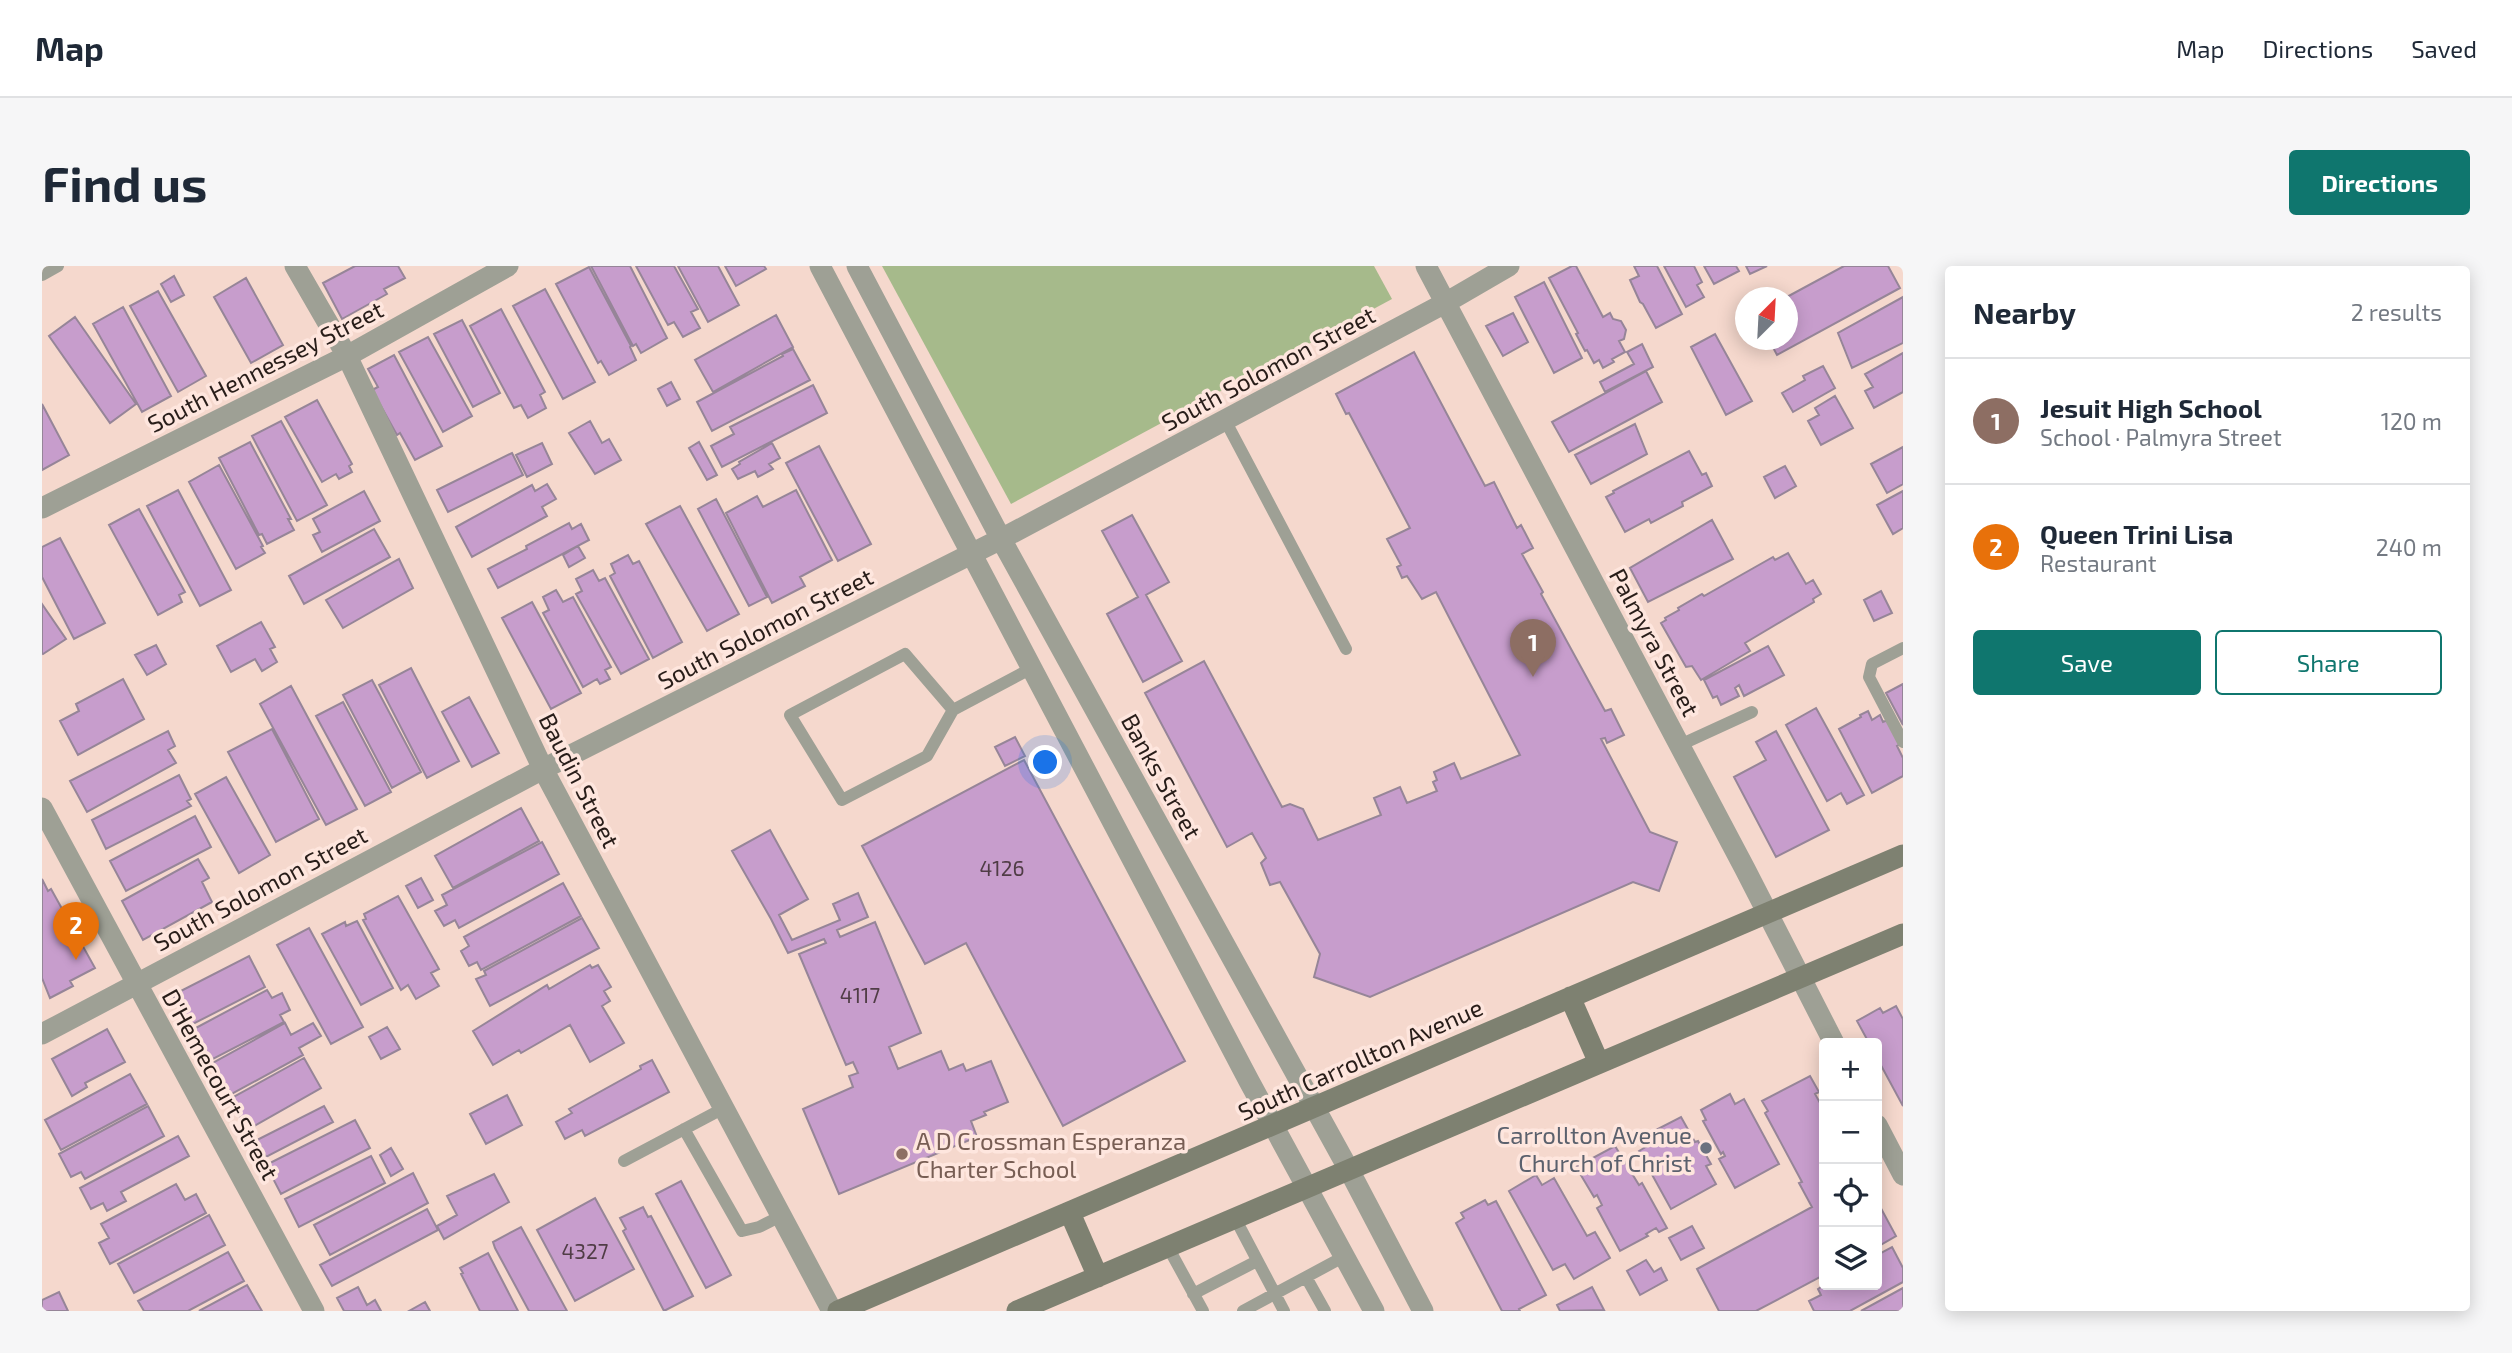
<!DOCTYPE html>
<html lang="en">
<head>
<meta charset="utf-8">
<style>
	:root { --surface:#fff; --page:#f6f6f7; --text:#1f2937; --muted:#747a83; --line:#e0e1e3; --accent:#0f766e }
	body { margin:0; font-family:"Exo 2",sans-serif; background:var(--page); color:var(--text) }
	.controls { position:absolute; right:21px; bottom:21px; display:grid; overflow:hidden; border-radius:7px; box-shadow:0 4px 18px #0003 }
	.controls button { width:63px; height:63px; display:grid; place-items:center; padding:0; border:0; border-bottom:2px solid var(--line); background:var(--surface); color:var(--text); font:35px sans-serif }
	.compass { position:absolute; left:1693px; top:21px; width:63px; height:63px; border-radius:50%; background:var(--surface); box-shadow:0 4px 18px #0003; rotate:24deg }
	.you { position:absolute; left:1004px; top:497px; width:24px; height:24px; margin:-18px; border:5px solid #fff; border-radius:50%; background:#1a73e8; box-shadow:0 0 0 10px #1a73e833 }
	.badge { display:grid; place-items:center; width:46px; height:46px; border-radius:50%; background:var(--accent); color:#fff; font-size:23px; font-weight:700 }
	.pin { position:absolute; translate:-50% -58px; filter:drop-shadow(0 2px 4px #0008) }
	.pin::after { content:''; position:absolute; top:37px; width:24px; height:21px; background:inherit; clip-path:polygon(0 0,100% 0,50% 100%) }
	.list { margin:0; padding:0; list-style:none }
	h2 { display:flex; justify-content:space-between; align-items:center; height:91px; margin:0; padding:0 28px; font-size:30px }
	h2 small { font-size:23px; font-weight:400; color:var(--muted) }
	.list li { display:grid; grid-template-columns:46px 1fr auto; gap:21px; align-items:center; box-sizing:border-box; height:126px; padding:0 28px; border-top:2px solid var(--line) }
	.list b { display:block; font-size:26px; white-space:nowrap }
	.list p { margin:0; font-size:23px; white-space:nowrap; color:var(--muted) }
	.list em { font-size:23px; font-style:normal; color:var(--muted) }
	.actions { display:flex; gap:14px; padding:21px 28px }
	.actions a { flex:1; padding:16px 0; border:2px solid var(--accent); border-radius:7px; text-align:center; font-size:24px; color:var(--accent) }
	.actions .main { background:var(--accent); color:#fff }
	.icon { flex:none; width:38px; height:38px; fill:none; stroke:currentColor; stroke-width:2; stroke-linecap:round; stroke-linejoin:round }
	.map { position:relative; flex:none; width:1861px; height:1045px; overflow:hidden; border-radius:7px }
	header { display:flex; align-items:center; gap:42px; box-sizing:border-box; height:98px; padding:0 35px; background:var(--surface); border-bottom:2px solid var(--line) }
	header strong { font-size:33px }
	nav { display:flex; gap:38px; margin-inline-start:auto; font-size:24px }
	.intro { display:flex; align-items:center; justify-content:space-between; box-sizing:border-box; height:168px; padding:0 42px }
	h1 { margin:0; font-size:49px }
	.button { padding:18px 32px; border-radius:7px; background:var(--accent); color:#fff; font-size:24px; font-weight:700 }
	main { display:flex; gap:42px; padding:0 42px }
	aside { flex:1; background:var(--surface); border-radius:7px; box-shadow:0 4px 18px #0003 }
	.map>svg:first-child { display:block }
</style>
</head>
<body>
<header>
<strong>Map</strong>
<nav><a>Map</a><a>Directions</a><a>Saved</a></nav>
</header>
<div class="intro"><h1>Find us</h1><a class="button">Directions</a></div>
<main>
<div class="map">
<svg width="1861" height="1045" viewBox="0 0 1861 1045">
	<rect width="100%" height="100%" fill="#f5d8cd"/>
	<path fill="#a6ba8b" d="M840,0H1332L1350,33L969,238Z"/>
	<path fill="#c79dcc" stroke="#968598" stroke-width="2" d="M313,0H356L363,12L342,23L345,28L300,53L281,17Z
		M549,0H588L625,72L599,87L594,78L591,80Z
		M594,0H632L656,43L649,46L658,62L641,71L632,56L626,59Z
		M636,0H676L697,39L666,56Z
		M683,0H722L724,3L694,20Z
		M1530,0H1534L1561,51L1568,47L1571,53L1579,55L1584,64L1582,73L1577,75L1583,86L1570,93L1572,96L1561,102L1557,94L1552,97L1545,84L1543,85L1534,68L1536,67L1507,12Z
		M1592,0H1615L1640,48L1614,62L1601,38L1598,36L1588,14L1597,10Z
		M1622,0H1652L1660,16L1655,19L1662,31L1644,41Z
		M1662,0H1694L1697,5L1672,18Z
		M1704,0H1725L1708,8Z
		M1802,0H1846L1858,22L1735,89L1727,74H1745V32H1743Z
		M547,1L589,80L588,81L594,94L567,109L559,95L556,97L514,18Z
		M132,10L142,29L129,36L119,18Z
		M204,12L241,79L209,97L172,31Z
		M1502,16L1540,92L1512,107L1473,31Z
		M503,23L553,116L521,133L471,40Z
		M116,25L164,110L136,126L88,40Z
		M1861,31V77L1810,102L1796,67Z
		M81,41L129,130L100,146L51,58Z
		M459,43L503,126L498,129L504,142L486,152L479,139L472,142L428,60Z
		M1471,47L1486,76L1461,90L1444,60Z
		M734,49L751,81L671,126L653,94Z
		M33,51L94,138L68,157L7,70Z
		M420,54L458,127L431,141L392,68Z
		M1673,68L1710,135L1684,149L1649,81Z
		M386,71L430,150L401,166L357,86Z
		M1600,78L1611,101L1563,126L1558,116L1592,98L1585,86Z
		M751,83L768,114L670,165L655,136L741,90L740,88Z
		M1372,86L1443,220L1452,216L1475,262L1479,259L1491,282L1480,288L1501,326L1499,328L1563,445L1569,443L1582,469L1565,477L1563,472L1559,473L1608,566L1635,576L1617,625L1591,616L1328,731L1272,711L1278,688L1238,616L1228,619L1219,597L1224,592L1210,567L1185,581L1103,427L1162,395L1240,541L1248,538L1261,543L1276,574L1339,549L1332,532L1358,521L1365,537L1395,525L1391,516L1395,514L1392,506L1412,497L1419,513L1478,489L1394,326L1380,333L1365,310L1360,312L1355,301L1359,299L1345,273L1368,262L1307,147L1304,148L1294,128Z
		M1861,87V126L1832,142L1823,125L1831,121L1823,108Z
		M352,89L400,180L373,194L358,167L355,169L330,124L336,121L326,103Z
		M1781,100L1793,122L1751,146L1740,127L1763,114L1761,110Z
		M1604,105L1620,136L1527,186L1510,156Z
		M629,116L638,133L625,140L616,123Z
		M771,119L785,147L680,201L669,180L692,168L688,161Z
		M1793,130L1811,162L1779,179L1766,155L1777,149L1773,142Z
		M275,134L310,198L307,200L310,206L297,213L294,208L280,216L243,151Z
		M0,138L27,189L0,204Z
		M239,155L285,239L255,255L210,170Z
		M548,155L560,177L567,173L579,194L553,208L527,167Z
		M1593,158L1605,188L1549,218L1533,189Z
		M208,176L249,253H246L252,264L225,278L220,268L217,269L177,192Z
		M657,176L675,209L665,214L647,182Z
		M500,177L510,198L485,211L474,189Z
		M730,177L738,192L727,198L731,203L716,211L713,205L696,213L690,203L698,198L697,196Z
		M777,180L829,278L796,295L744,197Z
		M1861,181V218L1845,227L1829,198Z
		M1647,185L1660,209L1664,207L1670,220L1640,236L1641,240L1609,257L1607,253L1583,266L1564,231L1572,227L1571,225Z
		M470,187L481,209L406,246L395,224Z
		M177,199L221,280L219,281L223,287L194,303L147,216Z
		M1743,200L1754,220L1733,232L1722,211Z
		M505,218L514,233L500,241L505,250L430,291L414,261L490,219L493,225Z
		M136,224L189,324L158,340L105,240Z
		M754,224L790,294L758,311L763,320L730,337L684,247L715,230L721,241Z
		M322,225L338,255L280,286L271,269L278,266L271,253Z
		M1861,225V262L1851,268L1835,239Z
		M674,233L725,331L707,340L656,243Z
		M638,240L697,348L665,365L604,258Z
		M97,243L143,326L137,329L140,336L116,349L67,259Z
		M1090,249L1127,316L1104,329L1140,395L1101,416L1065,348L1096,331L1060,265Z
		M1670,254L1691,293L1606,336L1588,302Z
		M527,257L530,263L539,258L547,274L456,322L446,303L485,283L484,280Z
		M332,263L348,291L262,338L247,310Z
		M18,272L63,357L32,373L0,311V281Z
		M536,280L543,292L527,301L521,289Z
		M1746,287L1764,318L1771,314L1779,328L1771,333L1772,336L1703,377L1708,385L1659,414L1650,400L1644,401L1619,357L1624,354L1623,352L1637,344L1636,342L1660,328L1662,330L1731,291L1733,294Z
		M586,289L591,298L597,295L640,376L611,392L568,310L573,307L569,298Z
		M357,293L371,322L301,362L284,334Z
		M551,304L557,315L563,312L607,393L579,408L534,328L540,325L534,313Z
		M514,324L521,336L531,331L569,401L563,404L568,413L558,418L555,413L541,421L501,347L507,344L501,331Z
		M1839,325L1850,347L1832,355L1822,334Z
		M490,336L539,427L509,443L460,352Z
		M0,338L24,373L1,388L0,387Z
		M219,356L233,381L228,383L235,396L220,405L213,393L189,406L175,380Z
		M114,379L124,398L105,409L93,389Z
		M1726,380L1742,409L1702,430L1697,419L1693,422L1697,430L1679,439L1675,430L1671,432L1662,414Z
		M369,402L417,495L385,512L337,419Z
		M81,413L102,453L36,489L18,455L37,445L34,438Z
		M330,414L379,506L350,522L301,429Z
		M1861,418V459L1844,427Z
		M249,420L315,543L284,559L218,438Z
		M427,431L457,487L430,501L400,446Z
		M301,436L349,526L323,540L274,450Z
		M1774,442L1822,529L1805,538L1799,527L1785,535L1744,459Z
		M1826,445L1830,454L1838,449L1841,456L1846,454L1859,478L1855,480L1861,492V510L1830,527L1797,463L1819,451L1818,449Z
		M230,463L277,553L234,576L186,486Z
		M126,465L133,480L126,484L134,497L45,546L28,515Z
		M1734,465L1787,564L1734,591L1692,511L1724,494L1714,476Z
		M973,471L983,490L963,500L953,481Z
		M982,494L1143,795L1021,860L924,677L883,698L820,580Z
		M137,509L149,533L145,535L149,540L64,583L50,554Z
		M184,511L228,589L197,607L153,528Z
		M479,542L497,575L411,622L393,590Z
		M153,550L169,581L84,625L68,595Z
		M728,564L766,633L737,649L750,674L798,654L791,638L816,627L826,651L795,664L798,671L833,656L879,767L847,781L856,803L899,785L907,804L921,798L924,805L949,795L966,836L942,846L944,849L929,855L935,871L797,928L761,843L811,821L807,810L816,807L811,796L804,799L757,688L784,677L782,673L746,687L729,653L690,585Z
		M500,576L517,608L417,662L413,654L402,660L393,645L405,639L400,629Z
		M156,593L167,612L160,616L170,636L101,674L80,635Z
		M379,612L391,634L376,642L364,620Z
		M0,613L6,625L9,623L53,702L28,715L31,720L8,732L0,712Z
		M521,617L539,650L439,704L435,696L427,700L419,685L427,680L422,671Z
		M356,630L397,703L389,707L397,720L374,733L366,719L359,724L321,654L324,653L322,648Z
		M540,652L557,682L448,740L434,713L444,709L442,705Z
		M315,655L351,722L319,739L280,668L303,656L304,660Z
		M267,662L321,761L289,778L235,679Z
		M207,690L223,721L147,760L131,729Z
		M548,699L550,702L556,699L569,721L562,725L568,735L560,740L582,777L548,796L528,759L479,787L477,784L451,799L431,765L505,719L507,723Z
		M225,724L230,732L240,727L248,744L238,749L242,756L167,795L150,764Z
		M1854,740L1861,753V840L1835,792V777H1827L1815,755L1838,742L1841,747Z
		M243,757L249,769L271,757L279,770L257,782L261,789L186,830L169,798Z
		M345,761L358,783L339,793L327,771Z
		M65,763L83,796L43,817L45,821L30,830L10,793Z
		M262,792L279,822L205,864L188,833Z
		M610,794L627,826L543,870L540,864L523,873L514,856L530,847L527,843L599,803L598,800Z
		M88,808L105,838L19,884L3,854Z
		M1768,810L1777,826L1773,828L1782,844V1009L1714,1045H1677L1655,1003L1770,941L1757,917L1760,916L1723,847L1726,845L1720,835Z
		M1688,828L1693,838L1702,833L1737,898L1693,922L1677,893L1683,890L1681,886L1679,888L1661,855L1664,854L1659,844Z
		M465,829L480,859L444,878L428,848Z
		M106,840L122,870L43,913L39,906L29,911L17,888Z
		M282,840L291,856L224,891L215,874Z
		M1639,851L1653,876L1656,875L1669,898L1664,900L1674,918L1629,943L1597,885L1612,876L1608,867Z
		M313,854L328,882L239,928L224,899Z
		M136,870L147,890L79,926L84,935L65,945L61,937L49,943L38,922Z
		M1573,880L1597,919L1600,917L1625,962L1617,966L1614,962L1604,968L1606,970L1578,985L1555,942L1560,939L1555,929L1552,931L1534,901Z
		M349,882L361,903L349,910L338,889Z
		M329,890L343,917L257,961L243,933Z
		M371,907L386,937L288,989L272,959Z
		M452,908L467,936L402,973L395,960L415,949L405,930Z
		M1494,909L1500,919L1512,912L1545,970L1553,966L1568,992L1532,1013L1523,998L1511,1004L1467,925Z
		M639,915L689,1009L664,1022L614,928Z
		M134,918L143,934L154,928L164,947L68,998L57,977L67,972L59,958Z
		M553,932L592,1003L533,1035L495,964Z
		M1443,934L1446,939L1454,935L1504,1029L1477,1043L1478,1045H1460L1414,957L1422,952L1419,947Z
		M1835,935L1854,970L1835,981Z
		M601,941L606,951L609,950L651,1030L622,1045L581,965L584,963L578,952Z
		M385,943L396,964L290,1020L278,999Z
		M167,949L183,979L92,1027L76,998Z
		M1650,960L1662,982L1639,994L1627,972Z
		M479,961L525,1045H487L453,982L451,976Z
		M1850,981L1861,1002V1016L1808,1045H1772L1767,1035L1779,1029L1776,1023L1782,1019H1835V989Z
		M186,986L202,1015L146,1045H102L96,1035Z
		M446,987L476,1045H438L419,1008L421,1007L418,1002Z
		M1604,994L1612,1006L1619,1002L1625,1014L1598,1029L1585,1005Z
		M205,1019L220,1045H157Z
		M316,1021L325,1039L333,1034L339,1045H302L295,1032Z
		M1550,1021L1562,1044L1518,1045L1515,1039Z
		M1861,1022V1045H1819Z
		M17,1026L26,1045H0V1034Z
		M383,1036L388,1045H367Z"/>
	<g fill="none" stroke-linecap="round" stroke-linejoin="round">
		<path stroke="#9ea095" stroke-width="12" d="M0,9L16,0
			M1183,154L1304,383
			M1861,382L1830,398L1827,411L1861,476
			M911,444L863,388L748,449L800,534L885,490L911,444L990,402
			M1638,479L1710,446
			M642,863L700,965L717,961L739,950
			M582,895L682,842
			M1193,952L1242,1045
			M1126,981L1161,1045
			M1264,1011L1283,1045
			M1151,1028L1215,995
			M1201,1045L1303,990"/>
		<path stroke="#9ea095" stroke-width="21" d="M253,0L305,90L501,503L790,1045
			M778,0L1207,815L1332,1045
			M815,0L959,273L1307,904L1381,1045
			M1384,0L1703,603L1792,777
			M0,242L305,90L466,0
			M0,542L272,1045
			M0,768L501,503L959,273L1405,36L1467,0
			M1835,859L1861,909"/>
		<path stroke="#7e8171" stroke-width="21" d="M1528,731L1557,797
			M1028,947L1056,1011
			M796,1045L1861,589
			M975,1045L1861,668"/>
	</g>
	<circle fill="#6b7280" stroke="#fee6de" stroke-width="2.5" cx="1664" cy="882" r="7"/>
	<circle fill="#8d6e63" stroke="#fee6de" stroke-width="2.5" cx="860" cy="888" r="7"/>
	<g text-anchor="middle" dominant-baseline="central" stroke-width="7" stroke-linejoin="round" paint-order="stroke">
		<g font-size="21" fill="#503d46">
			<text x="960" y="601">4126</text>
			<text x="818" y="728">4117</text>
			<text x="543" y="984">4327</text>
		</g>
		<g font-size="24" fill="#281d19" stroke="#fee6de">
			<text transform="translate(223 100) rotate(-27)">South Hennessey Street</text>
			<text transform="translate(1226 102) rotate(-28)">South Solomon Street</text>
			<text transform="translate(723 362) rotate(-27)">South Solomon Street</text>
			<text transform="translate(1613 376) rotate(62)">Palmyra Street</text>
			<text transform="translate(1120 510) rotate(61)">Banks Street</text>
			<text transform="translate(538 514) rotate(63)">Baudin Street</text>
			<text transform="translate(218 622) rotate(-28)">South Solomon Street</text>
			<text transform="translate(1318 793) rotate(-24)">South Carrollton Avenue</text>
			<text transform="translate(179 818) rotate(61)">D'Hemecourt Street</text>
		</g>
		<g font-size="24" fill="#5b616d" stroke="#fee6de" text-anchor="end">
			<text x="1650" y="868">Carrollton Avenue<tspan x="1650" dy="28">Church of Christ</tspan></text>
		</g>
		<g font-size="24" fill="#785e54" stroke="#fee6de" text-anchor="start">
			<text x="874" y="874">A D Crossman Esperanza<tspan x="874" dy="28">Charter School</tspan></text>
		</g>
	</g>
</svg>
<div class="controls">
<button>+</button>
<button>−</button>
<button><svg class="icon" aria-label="locate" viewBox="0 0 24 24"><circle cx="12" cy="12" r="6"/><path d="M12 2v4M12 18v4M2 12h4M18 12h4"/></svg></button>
<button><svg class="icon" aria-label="layers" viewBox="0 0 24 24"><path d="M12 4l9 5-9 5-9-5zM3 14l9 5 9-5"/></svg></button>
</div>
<svg class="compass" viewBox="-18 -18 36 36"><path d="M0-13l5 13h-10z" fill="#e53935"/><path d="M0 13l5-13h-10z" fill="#747a83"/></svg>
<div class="you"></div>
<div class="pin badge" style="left:1491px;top:411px;background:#8d6e63">1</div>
<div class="pin badge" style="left:34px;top:694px;background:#e8710a">2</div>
</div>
<aside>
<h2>Nearby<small>2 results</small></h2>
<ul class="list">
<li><span class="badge" style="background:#8d6e63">1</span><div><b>Jesuit High School</b><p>School · Palmyra Street</p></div><em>120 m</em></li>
<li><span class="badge" style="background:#e8710a">2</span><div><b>Queen Trini Lisa</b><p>Restaurant</p></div><em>240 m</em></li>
</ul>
<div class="actions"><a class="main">Save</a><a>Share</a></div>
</aside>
</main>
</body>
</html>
